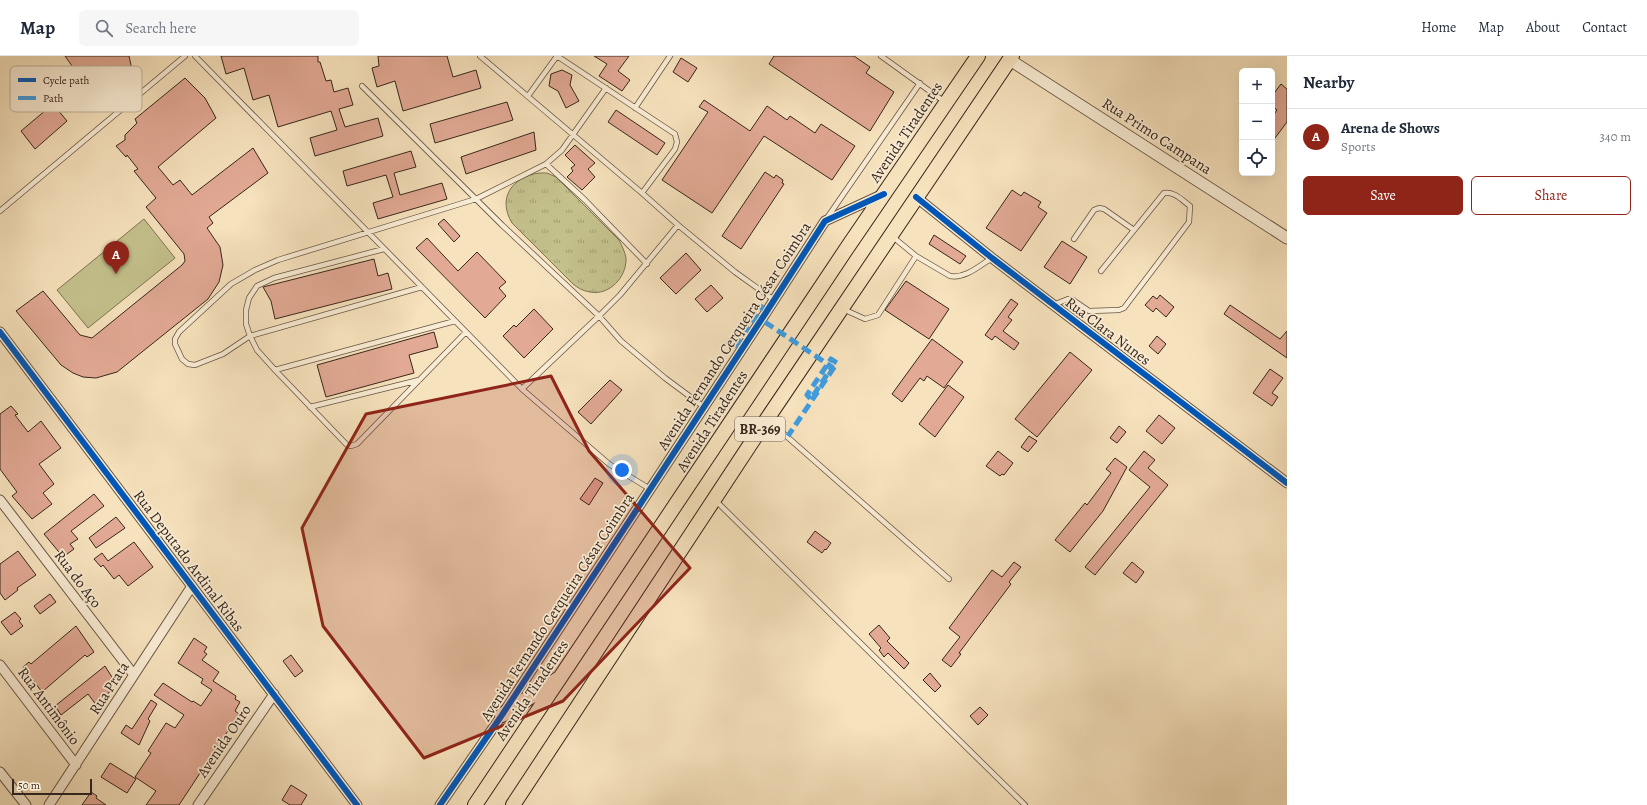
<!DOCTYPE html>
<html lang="en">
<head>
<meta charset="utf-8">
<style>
	:root { --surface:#fff; --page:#f6f6f7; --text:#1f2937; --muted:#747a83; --line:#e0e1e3; --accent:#8f2418 }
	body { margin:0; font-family:Alegreya,serif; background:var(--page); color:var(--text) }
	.controls { position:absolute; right:12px; top:12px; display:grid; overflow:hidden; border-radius:6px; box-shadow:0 4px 16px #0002 }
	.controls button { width:36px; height:36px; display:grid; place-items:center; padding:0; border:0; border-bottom:1px solid var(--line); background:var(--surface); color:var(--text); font:20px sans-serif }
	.scale { position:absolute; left:12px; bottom:10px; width:80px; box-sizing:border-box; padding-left:4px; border:2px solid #37261b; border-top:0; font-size:11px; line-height:14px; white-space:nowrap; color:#37261b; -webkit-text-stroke:3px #f9ecd4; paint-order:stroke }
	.you { position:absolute; left:622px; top:414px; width:14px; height:14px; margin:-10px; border:3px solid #fff; border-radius:50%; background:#1a73e8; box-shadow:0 0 0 6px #1a73e833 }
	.badge { display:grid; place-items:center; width:26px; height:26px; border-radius:50%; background:var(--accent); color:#fff; font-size:13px; font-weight:700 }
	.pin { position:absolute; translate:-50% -33px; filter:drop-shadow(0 1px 2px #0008) }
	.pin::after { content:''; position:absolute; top:21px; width:14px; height:12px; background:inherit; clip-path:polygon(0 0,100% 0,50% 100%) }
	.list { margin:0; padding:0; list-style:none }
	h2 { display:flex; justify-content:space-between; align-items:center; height:52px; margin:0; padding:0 16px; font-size:17px }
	h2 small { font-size:13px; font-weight:400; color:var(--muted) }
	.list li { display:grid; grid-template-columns:26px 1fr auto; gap:12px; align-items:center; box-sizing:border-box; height:56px; padding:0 16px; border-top:1px solid var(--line) }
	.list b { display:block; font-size:15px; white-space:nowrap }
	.list p { margin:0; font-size:13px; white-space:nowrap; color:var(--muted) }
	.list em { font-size:13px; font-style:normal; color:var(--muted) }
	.actions { display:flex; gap:8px; padding:12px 16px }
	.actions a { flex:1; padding:9px 0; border:1px solid var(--accent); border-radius:6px; text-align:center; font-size:14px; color:var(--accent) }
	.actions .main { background:var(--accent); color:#fff }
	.icon { flex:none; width:22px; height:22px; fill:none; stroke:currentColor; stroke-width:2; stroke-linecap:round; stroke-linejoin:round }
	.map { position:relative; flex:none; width:1287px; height:749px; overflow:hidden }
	header { display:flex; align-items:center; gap:24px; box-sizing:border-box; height:56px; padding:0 20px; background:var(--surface); border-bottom:1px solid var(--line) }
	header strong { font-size:19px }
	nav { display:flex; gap:22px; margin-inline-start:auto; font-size:14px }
	.search { width:280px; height:36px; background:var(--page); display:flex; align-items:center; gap:10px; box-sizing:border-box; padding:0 14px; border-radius:6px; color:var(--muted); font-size:15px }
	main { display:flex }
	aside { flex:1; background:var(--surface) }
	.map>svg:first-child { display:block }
</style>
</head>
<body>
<header>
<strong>Map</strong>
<div class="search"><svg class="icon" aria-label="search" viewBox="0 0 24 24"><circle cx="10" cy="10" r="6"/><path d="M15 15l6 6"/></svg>Search here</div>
<nav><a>Home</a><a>Map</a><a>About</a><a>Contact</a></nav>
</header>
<main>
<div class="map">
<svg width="1287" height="749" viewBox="0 0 1287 749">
	<defs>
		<pattern id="grass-tufts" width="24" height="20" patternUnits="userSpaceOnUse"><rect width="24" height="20" fill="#c4c18c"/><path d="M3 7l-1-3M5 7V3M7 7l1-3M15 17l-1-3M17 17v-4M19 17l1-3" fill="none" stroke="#a09d72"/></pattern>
	</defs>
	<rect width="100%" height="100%" fill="#f6e2bd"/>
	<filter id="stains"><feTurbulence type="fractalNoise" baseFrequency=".005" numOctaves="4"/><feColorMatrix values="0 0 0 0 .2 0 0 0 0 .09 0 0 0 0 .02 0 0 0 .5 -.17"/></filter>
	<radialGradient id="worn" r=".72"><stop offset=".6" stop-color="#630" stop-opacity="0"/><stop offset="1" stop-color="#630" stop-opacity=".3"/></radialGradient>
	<path fill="url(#grass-tufts)" stroke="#7e7454" d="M539,117H547L556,121L619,184C622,190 625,196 626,202C627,221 609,240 590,236C583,235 578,232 573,228L512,167C497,142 512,121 539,117Z"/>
	<path fill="#c4c18c" stroke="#7e7454" d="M144,163L175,202L88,272L57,234Z"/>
	<path fill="#e2a994" stroke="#37261b" d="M65,0H129L131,9L130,17L126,27L118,36L108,40H94L79,33L84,27Z
		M221,0H318V6H320L326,25L331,24L334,36L348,32L353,49L339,53L345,71L378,62L383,80L315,100L310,82L337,74L331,55L278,71L269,39L253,44L244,12L226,18Z
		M378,0H447L453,21L476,14L481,32L403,55L395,25L377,31L372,12L379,10Z
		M594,0H629L618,15L630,24L622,35L599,20L607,8Z
		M774,0H854L870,11L866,17L894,36L870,75L769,8Z
		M681,2L697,12L688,26L673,16Z
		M562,14L572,19L570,29L579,45L566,52L558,35L549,30L551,18Z
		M185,22L205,42L216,62L158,111L173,129L180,124L192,139L253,92L268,117L209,161L213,167L207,172L220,191L223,209L219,226L208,243L117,316L96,322L83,321L73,317L61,309L16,255L43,235L80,279L92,282L182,209L185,205L184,198L146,151L156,142L134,115L138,113L127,99L126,101L116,90L125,84V79L137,67L135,63Z
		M1281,28L1287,33V66L1272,86V61L1277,54L1272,50V40Z
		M704,44L750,75L767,50L787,64L790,60L815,77L821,68L855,90L832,124L764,80L712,157L662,124L708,56L699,51Z
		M507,46L513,64L435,87L430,68Z
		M53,48L67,65L35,93L21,75Z
		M616,54L665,87L657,99L608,66Z
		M534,76L536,94L466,118L461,101Z
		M575,89L595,107L588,113L595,121L582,134L567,121L573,115L571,112L575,109L565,99Z
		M411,95L416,111L394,117L400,139L442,127L447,143L378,163L373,147L393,141L386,119L347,130L343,115Z
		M765,116L774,122L776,119L783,124L782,127L784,128L741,193L722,180Z
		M1012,134L1021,140L1024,136L1041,146L1038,151L1047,157L1021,195L986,172Z
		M444,163L460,180L454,186L438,168Z
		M934,179L966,200L960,208L929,188Z
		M427,182L458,215L477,196L506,226L499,232L506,240L485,262L416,192Z
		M1062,185L1087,201L1070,228L1044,211Z
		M686,197L701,214L676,238L660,222Z
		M374,203L378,220L388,217L392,233L275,263L271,245L263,231Z
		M906,225L949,253L929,283L885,254Z
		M711,229L723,242L707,256L695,243Z
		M1160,239L1174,251L1166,261L1156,252L1153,256L1145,249L1153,240L1157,243Z
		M1011,243L1018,248L1008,261L1012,264L1003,275L1019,287L1014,294L995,280L992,284L985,279Z
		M1230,249L1280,283L1287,275V302L1224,258Z
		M534,253L553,273L524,302L503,280L514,269L516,271Z
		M434,276L438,291L409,299L414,317L326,341L317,309Z
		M1157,280L1166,288L1158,298L1149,290Z
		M932,283L963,306L944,332L927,320L924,325L920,322L902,346L892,338Z
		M1070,296L1092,314L1037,381L1015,363Z
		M1270,313L1283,322L1272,337L1278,341L1272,350L1253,337Z
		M610,324L622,334L591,368L578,356Z
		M948,329L964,341L935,381L919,368Z
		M11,350L18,358L15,359L28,376L41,365L61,392L39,408L54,428L43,437L52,448L32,463L12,440L17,436L0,413V358Z
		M1159,359L1175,372L1162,388L1146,375Z
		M1119,370L1126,376L1117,387L1110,382Z
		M1029,380L1037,385L1028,396L1021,391Z
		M998,395L1013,407L1004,419L1002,418L1000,420L986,410Z
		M1144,395L1155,404L1148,412L1168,429L1095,519L1085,511L1150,431L1129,414Z
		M1115,402L1127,411L1103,455L1070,496L1055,484L1085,447L1087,449L1111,417L1106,413Z
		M595,422L603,427L589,449L580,443Z
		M94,438L104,450L71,475L78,483L70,488L74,493L63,501L44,478Z
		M116,461L125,472L96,492L89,482Z
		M815,475L831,487L826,494L825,493L822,497L807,486Z
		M134,486L153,511L128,530L119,519L114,523L103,509L101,511L94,503L102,497L108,505Z
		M18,495L36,519L17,532L18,534L5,544L0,537V508Z
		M1014,506L1021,511L1009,526L1011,528L959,597L961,598L951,611L942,604L960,581L949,572L992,514L1002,521Z
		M1132,506L1144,516L1136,527L1123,517Z
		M50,538L56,546L40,558L34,550Z
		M15,556L21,563L19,565L23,570L11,579L1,566Z
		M879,569L890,582L887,585L909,607L904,613L888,597L884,601L879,594L881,592L869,578Z
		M76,570L94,596L87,601L85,599L42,636L23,611L29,606L31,608Z
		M194,582L207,591L204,596L207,598L202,604L219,616L213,625L236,640L235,643L240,646L235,655L239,658L179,749H146L156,735L135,721L151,697L148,695L166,667L175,672L184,659L154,639L163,627L192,646L193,645L201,650L212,634L201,627L203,623L178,607Z
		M291,599L303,615L295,621L283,605Z
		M105,610L115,626L110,630L113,634L108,637L110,640L97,650L88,638L61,659L55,650Z
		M930,617L941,630L935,636L923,624Z
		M151,644L157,648L148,663L150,665L139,689L121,677L126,669L132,673Z
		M980,651L988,659L978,669L970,660Z
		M110,707L136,723L127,737L101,721Z
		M291,729L307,739L301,749H290L282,744Z
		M91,736L97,740L96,742L106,749H82Z"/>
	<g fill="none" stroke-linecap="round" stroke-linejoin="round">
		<defs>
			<path id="service" d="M195,0L522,333L609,408L650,433
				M480,0L642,137L678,169L620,239L599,260L621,285L665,322L704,351
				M557,0L675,78L677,86L675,93L642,137
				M881,0L945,46
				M362,30L502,169L599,260L522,333
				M528,40L557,0
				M635,52L670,0
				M546,108L585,144L647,208
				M0,155L185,0
				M827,162L920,27
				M678,169L735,216L774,244
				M893,181L916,200L950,220C965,223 979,210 992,202
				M1074,183L1094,154L1099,152L1104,153L1134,174
				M384,193L274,222L257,230L249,242L246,254V268L250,280L257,294L275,314L347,389L351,390L357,388L466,276
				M422,231L250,280L223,298L195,309L188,308L182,303L175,288V283L179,276L231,228L255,214L278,204L476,143L546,108L562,94L606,32
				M1053,249L1068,243L1073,244L1089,255L1119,254L1124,252L1189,166L1190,150C1182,144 1174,135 1164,137L1101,215
				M843,253L865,263L878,259L916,200
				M275,314L455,265
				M310,351L419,324
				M768,364L949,523
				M715,444L1025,749"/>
			<path id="minor" d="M916,141L992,202L1287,427
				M0,276L357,749
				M0,444L134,619
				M0,609L76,709
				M0,716L26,749
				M49,749L192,530
				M198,749L274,638
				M440,749L502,659L767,255L825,165L881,139"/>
			<path id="tertiary" d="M1010,4L1287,182"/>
			<path id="trunk" d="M502,659L558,623
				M475,749L847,192L978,0
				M513,749L767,363L1012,0"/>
		</defs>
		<use href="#service" stroke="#675544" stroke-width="6"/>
		<use href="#minor" stroke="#675544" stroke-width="11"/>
		<use href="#tertiary" stroke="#675544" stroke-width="13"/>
		<use href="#trunk" stroke="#37261b" stroke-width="16"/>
		<use href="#service" stroke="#f9ecd4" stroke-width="4.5"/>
		<use href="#minor" stroke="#f9ecd4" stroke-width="9"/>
		<use href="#tertiary" stroke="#f9ecd4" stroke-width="11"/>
		<use href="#trunk" stroke="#f6e2bd" stroke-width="14"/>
		<path stroke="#3e9cdf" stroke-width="5" stroke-dasharray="10 5" stroke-linecap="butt" d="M767,255L762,251L734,292L728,288L750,256L832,311L811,343L807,339L831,303L837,307L788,380"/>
		<defs>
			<path id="cycleway" d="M916,141L992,202L1287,427
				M0,276L357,749
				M440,749L502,659L767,255L825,165L884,138"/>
		</defs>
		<use href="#cycleway" stroke="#f9ecd4" stroke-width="8"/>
		<use href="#cycleway" stroke="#0057b8" stroke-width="6"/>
	</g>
	<path fill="#8f2418" fill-opacity="0.2" stroke="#8f2418" stroke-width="3" stroke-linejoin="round" d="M551,320L589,395L690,512L563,645L424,702L323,570L302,472L366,358Z"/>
	<g text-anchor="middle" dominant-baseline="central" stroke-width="3.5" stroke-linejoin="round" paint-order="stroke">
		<rect fill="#f9ecd4" stroke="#716152" stroke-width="1" x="735" y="361" width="50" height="24" rx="3"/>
		<g font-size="14" font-weight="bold" fill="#37261b">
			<text x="760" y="373">BR-369</text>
		</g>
		<g font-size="15" fill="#37261b" stroke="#f9ecd4">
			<text transform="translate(906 76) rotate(-56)">Avenida Tiradentes</text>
			<text transform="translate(1157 80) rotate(33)">Rua Primo Campana</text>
			<text transform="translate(1108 275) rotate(37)">Rua Clara Nunes</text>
			<text transform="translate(734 280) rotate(-57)">Avenida Fernando Cerqueira César Coimbra</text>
			<text transform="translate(712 365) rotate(-57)">Avenida Tiradentes</text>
			<text transform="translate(189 505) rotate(53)">Rua Deputado Ardinal Ribas</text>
			<text transform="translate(78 523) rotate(53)">Rua do Aço</text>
			<text transform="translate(557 551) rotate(-57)">Avenida Fernando Cerqueira César Coimbra</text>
			<text transform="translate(109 632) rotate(-57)">Rua Prata</text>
			<text transform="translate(532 634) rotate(-56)">Avenida Tiradentes</text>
			<text transform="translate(49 650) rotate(53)">Rua Antimônio</text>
			<text transform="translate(224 685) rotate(-56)">Avenida Ouro</text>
		</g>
	</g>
	<rect x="10" y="10" width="132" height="46" rx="6" fill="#f9ecd4" stroke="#bfb19c" stroke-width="1"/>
	<rect x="18" y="22" width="18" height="4" fill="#0057b8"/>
	<rect x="18" y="40" width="18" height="4" fill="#3e9cdf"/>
	<g font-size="11" fill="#37261b">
		<text x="43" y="28">Cycle path</text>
		<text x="43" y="46">Path</text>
	</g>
	<rect width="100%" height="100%" filter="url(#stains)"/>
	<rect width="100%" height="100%" fill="url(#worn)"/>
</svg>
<div class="controls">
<button>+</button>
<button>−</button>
<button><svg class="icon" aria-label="locate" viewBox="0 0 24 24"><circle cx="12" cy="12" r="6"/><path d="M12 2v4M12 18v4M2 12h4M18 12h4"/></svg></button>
</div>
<div class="scale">50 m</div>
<div class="you"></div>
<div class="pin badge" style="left:116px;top:218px">A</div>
</div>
<aside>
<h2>Nearby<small></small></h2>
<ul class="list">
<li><span class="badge">A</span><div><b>Arena de Shows</b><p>Sports</p></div><em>340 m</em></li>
</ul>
<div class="actions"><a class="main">Save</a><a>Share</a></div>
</aside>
</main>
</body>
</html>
